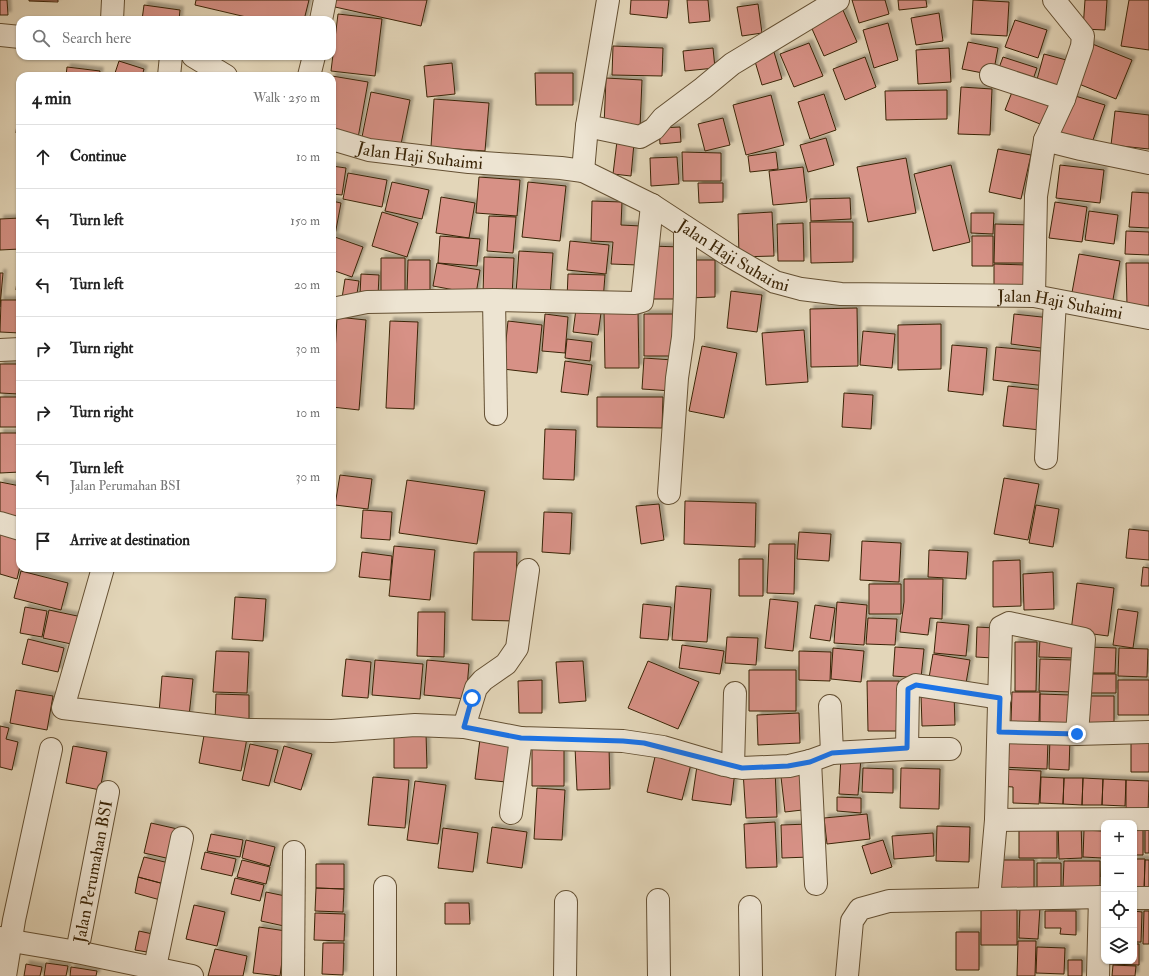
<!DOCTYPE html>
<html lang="en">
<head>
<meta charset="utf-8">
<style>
	:root { --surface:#fff; --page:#f6f6f6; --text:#222; --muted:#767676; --line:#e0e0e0 }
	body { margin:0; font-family:"IM FELL Double Pica",serif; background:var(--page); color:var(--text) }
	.controls { position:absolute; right:12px; bottom:12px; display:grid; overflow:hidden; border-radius:8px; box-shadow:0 1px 3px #0004 }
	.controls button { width:36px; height:36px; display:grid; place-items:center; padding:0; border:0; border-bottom:1px solid var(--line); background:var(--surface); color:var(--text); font:20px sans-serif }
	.stop { position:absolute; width:12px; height:12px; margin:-9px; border:3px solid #1a73e8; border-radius:50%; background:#fff }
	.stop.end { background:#1a73e8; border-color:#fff; box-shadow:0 1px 4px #0008 }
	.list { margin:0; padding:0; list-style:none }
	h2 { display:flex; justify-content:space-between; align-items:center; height:52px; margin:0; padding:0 16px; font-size:17px }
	h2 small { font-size:13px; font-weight:400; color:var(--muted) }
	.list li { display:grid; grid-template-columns:26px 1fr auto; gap:12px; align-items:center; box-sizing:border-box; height:64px; padding:0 16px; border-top:1px solid var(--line) }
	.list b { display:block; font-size:15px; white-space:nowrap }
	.list p { margin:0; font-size:13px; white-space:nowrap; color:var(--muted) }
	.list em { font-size:13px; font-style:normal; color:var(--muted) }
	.icon { flex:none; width:22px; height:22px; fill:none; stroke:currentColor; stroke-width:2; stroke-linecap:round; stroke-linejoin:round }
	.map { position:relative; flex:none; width:1149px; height:976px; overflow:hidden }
	.search { position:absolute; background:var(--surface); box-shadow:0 1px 3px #0004; left:16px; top:16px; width:320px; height:44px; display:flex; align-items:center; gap:10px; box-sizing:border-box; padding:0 14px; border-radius:12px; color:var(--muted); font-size:15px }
	.panel { position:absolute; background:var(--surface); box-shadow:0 1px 3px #0004; left:16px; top:72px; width:320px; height:500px; border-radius:12px }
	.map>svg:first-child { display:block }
</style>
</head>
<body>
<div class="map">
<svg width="1149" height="976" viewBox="0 0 1149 976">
	<defs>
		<filter id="shadow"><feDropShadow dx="3.5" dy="-3.5" stdDeviation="1" flood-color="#0004"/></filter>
	</defs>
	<rect width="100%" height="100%" fill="#e3d6b9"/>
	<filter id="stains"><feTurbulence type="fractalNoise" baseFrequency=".005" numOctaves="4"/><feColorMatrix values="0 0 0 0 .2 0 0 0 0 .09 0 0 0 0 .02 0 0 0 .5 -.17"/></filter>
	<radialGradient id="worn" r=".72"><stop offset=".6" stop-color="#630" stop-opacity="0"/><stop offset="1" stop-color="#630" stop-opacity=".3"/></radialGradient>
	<path fill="#d79186" stroke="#3a2406" filter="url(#shadow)" d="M0,0H7L8,15H0Z
		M29,0H58V2L29,1Z
		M196,0H309L304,20H259L195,5Z
		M336,0H427L421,26L335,7Z
		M631,0H669L667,18L630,14Z
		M687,0H708L710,21L689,23Z
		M852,0H885L889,14L859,23Z
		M898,0H926L927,7L899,10Z
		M973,0L1009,2L1007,36L971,34Z
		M1085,0H1107L1105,30L1083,29Z
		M1129,0H1149V50L1121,46Z
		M758,4L762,33L742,36L737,7Z
		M144,5L180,10L179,20H142Z
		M842,8L857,42L824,56L809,22Z
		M939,13L943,41L916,45L911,18Z
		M338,14L382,19L375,76L331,71Z
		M1015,20L1047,30L1038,58L1005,47Z
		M888,23L898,60L874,68L863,30Z
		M968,42L998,48L993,75L962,69Z
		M809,43L823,76L794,87L780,54Z
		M1090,43L1132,60L1116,99L1074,82Z
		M613,46L663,48L662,76L612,75Z
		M713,48L715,68L685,71L683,51Z
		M949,48L951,82L918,84L916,50Z
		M774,52L782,79L762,85L754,58Z
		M1044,54L1070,61L1062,90L1036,83Z
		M865,57L876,87L845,100L833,69Z
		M1003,57L1037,68L1030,88L996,76Z
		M119,61L144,69L142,76H114Z
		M452,63L455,94L427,97L424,66Z
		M67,67L100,71L99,76H66Z
		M535,73H573V105H536Z
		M332,76L368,82L358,138L332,134Z
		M606,78L642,80L640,128L604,126Z
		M961,87L992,89L990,135L958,134Z
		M1014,87L1054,103L1045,126L1005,110Z
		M947,90V119L886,120L885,91Z
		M371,92L410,100L400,149L361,142Z
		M824,94L836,130L810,139L798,102Z
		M771,95L784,145L746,155L733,105Z
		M1072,95L1105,105L1092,143L1060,133Z
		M434,99L489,103L485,151L431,147Z
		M19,104H20V134L16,133Z
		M1115,111L1149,115V149L1111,145Z
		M723,118L730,145L705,151L698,124Z
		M680,127L681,142L660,144L659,128Z
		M826,138L834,165L808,172L800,145Z
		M617,141L634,143L631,176L613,174Z
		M998,149L1031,155L1021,199L989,192Z
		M682,152L721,153V181H683Z
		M776,152L778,169L750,172L748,156Z
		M677,157L679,184L651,186L650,158Z
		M906,158L916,213L868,222L857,167Z
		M951,165L970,242L933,251L914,174Z
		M1060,165L1104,170L1100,203L1056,198Z
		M332,166L346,168L342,195L332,194Z
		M803,167L807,202L773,205L769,171Z
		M348,173L387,180L382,207L343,199Z
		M479,177L520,180L517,216L476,213Z
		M392,182L429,190L422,219L385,211Z
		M528,182L566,186L560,241L522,237Z
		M698,183H723V202L699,203Z
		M1132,192L1149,193V228L1129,227Z
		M441,197L475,203L469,238L436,233Z
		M850,198L851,219L811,221L810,199Z
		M332,201L341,203L335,235H332Z
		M592,201L622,202L621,225L641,226L638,265L611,264L613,242L591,241Z
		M1055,202L1087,207L1082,242L1049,238Z
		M1089,211L1118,215L1114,244L1085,240Z
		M382,212L418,223L407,257L372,246Z
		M772,212L774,256L739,257L738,214Z
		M971,213H994L993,234L971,233Z
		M489,216L516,217L513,253L487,251Z
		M20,218V249L0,250V219Z
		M810,222H853V262L811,263Z
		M803,223L804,261H778L777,224Z
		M995,224L1033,225L1032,263H994Z
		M1126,231L1149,232V255L1125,254Z
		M332,236L363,247L352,277L332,270Z
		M440,236L480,239L477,266L438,263Z
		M972,236H993V266H972Z
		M570,241L609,245L606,274L567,270Z
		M649,246L682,247L681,299H648Z
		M519,251L553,253L550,296L516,293Z
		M1079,254L1120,261L1112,305L1071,298Z
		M484,257L514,258L512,296L483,295Z
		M381,258H405V295H381Z
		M408,260H430V293L407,292Z
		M687,260H715V297L688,298Z
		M19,262H20V290H16Z
		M437,263L480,270L476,294L433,286Z
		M1126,263H1149V306H1127Z
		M994,264L1027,265L1026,286L994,285Z
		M0,273H3L0,307Z
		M361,274L379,275L378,296L360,295Z
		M568,274L605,275L603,301L567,299Z
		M345,279L359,281L356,300L342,298Z
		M731,291L762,295L757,332L727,328Z
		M1,300H20V333L0,332Z
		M857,308L858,366L811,367L810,309Z
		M576,309L601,313L598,335L573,332Z
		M638,311L639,368H605L604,312Z
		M545,314L568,317L565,353L542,351Z
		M644,314H678V356H644Z
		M1014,314L1051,318L1049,349L1011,344Z
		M337,317L366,320L359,410L332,407Z
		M390,321L418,322L414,409L386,408Z
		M508,321L542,325L537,373L503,369Z
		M941,324V369L898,370V325Z
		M804,330L808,382L766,385L762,333Z
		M863,331L895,334L892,368L860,365Z
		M567,339L592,342L590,361L565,358Z
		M952,345L987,348L983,395L948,391Z
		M702,346L737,353L724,418L689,411Z
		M996,347L1050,352L1046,386L993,380Z
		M644,358L673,360L672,391L642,389Z
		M565,361L592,365L588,395L561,392Z
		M0,364H19V394L0,393Z
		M1008,386L1045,390L1040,430L1003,426Z
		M844,393L873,395L871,429L842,427Z
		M0,397H20V427H0Z
		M597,397H663L662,428L597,427Z
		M545,429L576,430L574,480L543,479Z
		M0,433H20V472L0,473Z
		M340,475L372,479L368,509L335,505Z
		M1004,478L1039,484L1028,540L994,534Z
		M407,480L485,491L477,544L399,533Z
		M0,482L20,486V517L0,513Z
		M685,501L756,503L755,547L684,544Z
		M659,504L664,540L641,544L636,506Z
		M1036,505L1059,509L1053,547L1029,543Z
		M363,510L392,512L390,540L361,538Z
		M544,512L572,513L570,554L542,552Z
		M1129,529L1149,531V560L1126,558Z
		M799,532L831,534L829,561L797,559Z
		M0,533L20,537V566L17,579L0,574Z
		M862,541L901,543L899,582L860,580Z
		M769,544H795L794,594L767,593Z
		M394,546L435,550L430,600L389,596Z
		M929,550L968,552L966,579L928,577Z
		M362,552L392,556L390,580L359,577Z
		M474,552H517L515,621L472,620Z
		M739,559H763V596H739Z
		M1020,560L1021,606L993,607V561Z
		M1143,567L1149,568V586H1141Z
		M21,571L68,583L61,610L14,598Z
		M1053,572L1054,609L1024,610L1023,574Z
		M904,579H943L942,619L930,618L928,635L900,632L904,602Z
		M1077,583L1114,588L1108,636L1071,631Z
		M869,584H901V614H869Z
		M676,586L711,589L707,642L672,640Z
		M235,597L266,599L263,641L232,639Z
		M770,599L798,602L793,651L765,648Z
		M837,602L867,605L864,645L834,643Z
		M643,604L671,607L668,640L640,638Z
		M815,605L835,608L830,641L810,638Z
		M25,607L47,611L42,637L20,633Z
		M1118,609L1138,612L1133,648L1113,645Z
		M49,610L82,617L76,645L43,638Z
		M418,612H445L444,657L417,656Z
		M868,618L897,619L895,645L866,644Z
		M937,622L969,625L966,656L934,653Z
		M977,627L995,628L993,658L976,657Z
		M727,637L758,638L756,665L725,663Z
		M28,639L64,648L58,672L22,664Z
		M1040,639L1074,640L1073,658L1039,657Z
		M1015,642H1037L1036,691H1015Z
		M682,645L724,651L720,674L679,668Z
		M895,647L924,649L921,678L893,676Z
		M1087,647L1116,648L1115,673H1087Z
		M833,648L864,651L861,682L831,679Z
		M1119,648L1148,649L1147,677L1118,676Z
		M216,651L249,652L247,693L213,692Z
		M799,651L831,652L830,681L799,680Z
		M933,654L970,660L965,689L928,684Z
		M346,659L371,662L368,698L342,696Z
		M1040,659L1073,660L1072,692L1039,691Z
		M375,660L423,664L420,699L372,695Z
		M427,660L469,664L466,699L424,695Z
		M583,661L586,701L559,703L556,662Z
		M648,661L699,682L678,729L628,708Z
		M749,670H796V711H749Z
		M1085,674H1116V693H1085Z
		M162,676L193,679L189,716L159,713Z
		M542,680V713H519L518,681Z
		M1118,680H1149V715H1118Z
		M867,681H899V731H868Z
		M16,690L53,696L47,730L10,723Z
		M1012,692H1040L1039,722H1011Z
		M216,694L249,695V722L215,721Z
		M954,694L955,725L922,726L921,695Z
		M1040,694L1071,695L1070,723L1040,722Z
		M1085,696H1114V723H1085Z
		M799,713L800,743L758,745L757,715Z
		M0,726L9,728L6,739L18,742L12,770L0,767Z
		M205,730L247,738L241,771L199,763Z
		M394,733H426L427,768H394Z
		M1050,737L1070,738L1069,770L1049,769Z
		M1002,738L1048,740L1047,769L1001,767Z
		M480,739L511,743L506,782L475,779Z
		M532,742L564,743V786H532Z
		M1131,743H1149V772H1131Z
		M250,744L278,750L269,786L242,780Z
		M73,746L107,752L100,790L66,783Z
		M284,746L312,754L301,790L274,782Z
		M609,746L610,789L577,790L575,747Z
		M657,748L693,756L682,800L647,792Z
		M841,756L861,758L858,795L839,794Z
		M807,765L811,809L785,812L780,768Z
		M697,766L735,771L731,805L692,800Z
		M863,768L893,769V793L862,792Z
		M901,768L940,769L939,809L900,808Z
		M775,769L777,817L746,818L743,771Z
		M999,769L1041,771L1039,804L1013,803V787L998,786Z
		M373,777L409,780L405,828L368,825Z
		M1041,777L1064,778L1063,804L1040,803Z
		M1064,778H1083L1082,805L1063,804Z
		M1083,778L1103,779L1102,805H1082Z
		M1103,779L1126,780L1125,806L1102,805Z
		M1126,780L1149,781L1148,812L1126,811Z
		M415,781L446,785L438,844L407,840Z
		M537,788L565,790L562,840L534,839Z
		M837,797L861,798V813L837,811Z
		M867,814L870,839L827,844L824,818Z
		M775,822L777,867L746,868L744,824Z
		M1058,822H1081L1082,858L1059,859Z
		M151,823L182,830L175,860L144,853Z
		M1019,823L1057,824V858H1019Z
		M809,824L810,857L782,858L781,825Z
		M937,826L970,827L969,862L936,861Z
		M1145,826H1149V853H1145Z
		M492,827L527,832L522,868L487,863Z
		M1134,827H1143V855H1134Z
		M443,828L478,833L473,872L438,868Z
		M1084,830L1102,831V858L1083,857Z
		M933,833L934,856L894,859L892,836Z
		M211,834L243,840L240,857L207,851Z
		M246,840L275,847L270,866L242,858Z
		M883,840L892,867L871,874L862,846Z
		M205,852L236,859L232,876L201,869Z
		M1102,856H1104V877H1101Z
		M144,857L173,864L168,885L138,877Z
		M1134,859H1145L1144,895H1134Z
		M242,860L270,867L266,884L237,877Z
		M1000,860H1034V892H1000Z
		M1145,860H1149V891H1144Z
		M1064,861H1100V887H1063Z
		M1037,863H1061V894H1037Z
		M316,864H344V889L316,888Z
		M138,877L168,885L164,901L135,893Z
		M235,878L264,885L260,901L231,894Z
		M316,888L344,889L343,912L315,911Z
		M266,892L290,897L284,926L261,921Z
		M445,903H469L470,924H445Z
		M194,905L225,912L217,946L186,939Z
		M1020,906L1040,907L1038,939L1019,938Z
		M981,908H1017V945H981Z
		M1045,911H1076V935L1060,934L1061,928H1045Z
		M1134,911L1142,912L1141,942H1134Z
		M1144,911H1149V944H1143Z
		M315,913L345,914L344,941L314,940Z
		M259,927L286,931L280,976L253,973Z
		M139,931L157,935L153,953L135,950Z
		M956,932H979V970H956Z
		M1018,941H1036L1035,976H1017Z
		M323,943H344L343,975L322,974Z
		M1134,944H1139V965L1109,964V961H1134Z
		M1037,947L1065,948L1064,974L1036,973Z
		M215,949L247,956L243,976H208Z
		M1068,960H1082V976H1068Z
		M46,963L68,966L66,976H44Z
		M26,964L42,967L40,976H24Z
		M1113,965L1136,966L1135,976H1112Z
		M71,967L97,971L96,976H70Z"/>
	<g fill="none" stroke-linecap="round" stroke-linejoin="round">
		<defs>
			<g id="minor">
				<path d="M112,20L113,0"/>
				<path d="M321,20L325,0"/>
				<path d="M0,35L20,37"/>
				<path d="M193,56L226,76"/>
				<path d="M991,75L1064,99"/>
				<path d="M169,76L171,56"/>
				<path d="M309,76L314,56"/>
				<path d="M587,126L640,137L654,129L663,118L703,88L732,64L838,0"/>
				<path id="s1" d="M332,139L369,150L469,162L561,168L583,171L652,205L730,256L775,282L801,289L841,294L1034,296L1149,318"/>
				<path d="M1045,140L1081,149L1149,163"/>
				<path d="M583,171L587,126L608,0"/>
				<path d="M1034,296L1036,196L1045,140L1064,99L1082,46L1083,36L1054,0"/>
				<path d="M494,300L496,414"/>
				<path d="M332,309L367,302L494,300L635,303L642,301L652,205"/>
				<path d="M0,350L20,349"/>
				<path d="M1046,458L1055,301"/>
				<path d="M669,493L677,378L683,337L685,293V227"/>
				<path d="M0,523L20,529"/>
				<path d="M103,568L63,708L247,730L332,731L415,725L464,727L521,738L623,741L663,747L724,765L742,768L789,766L810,761L832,753L907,749H950"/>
				<path d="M830,706L832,753"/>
				<path d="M464,727L476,688L483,680L506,664L517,648L528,570"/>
				<path d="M999,732L1077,734L1149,732"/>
				<path d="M907,749L908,689L916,685L1000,698"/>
				<path d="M810,761L816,884"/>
				<path d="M733,767L735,693"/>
				<path d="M511,813L521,738"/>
				<path d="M996,820L1149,819"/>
				<path d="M385,887V976"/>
				<path d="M1134,898H1149"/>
				<path d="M989,899L996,820L1001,627L1009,623L1084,639L1077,734"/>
				<path d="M658,900L659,976"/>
				<path d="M750,907L751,976"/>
				<path d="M0,938L12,941L77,952L192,976"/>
				<path id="s2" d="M77,952L108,792"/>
				<path d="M155,967L182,838"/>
				<path d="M5,976L14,920L51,749"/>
				<path d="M293,976L294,852"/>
				<path d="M565,976L566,902"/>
				<path d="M847,976L852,921L860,909L889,901L1104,897"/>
				<path d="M1098,976L1100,897"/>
			</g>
		</defs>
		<use href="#minor" stroke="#645033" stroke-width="24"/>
		<use href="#minor" stroke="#ede4d2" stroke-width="22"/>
	</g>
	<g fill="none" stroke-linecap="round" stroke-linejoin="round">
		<path stroke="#1a73e8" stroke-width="5" d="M472,698L464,727L521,738L623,741L644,743L742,768L788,766L810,762L832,753L907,748L908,689L916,685L1000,698L999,732L1077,734"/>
	</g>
	<g text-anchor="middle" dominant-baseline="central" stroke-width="4" stroke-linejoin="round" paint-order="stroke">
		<g font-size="17" fill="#3a2406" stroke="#ede4d2">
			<text stroke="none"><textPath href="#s1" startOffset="90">Jalan Haji Suhaimi</textPath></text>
			<text stroke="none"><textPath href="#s1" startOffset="427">Jalan Haji Suhaimi</textPath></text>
			<text stroke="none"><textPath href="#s1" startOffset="763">Jalan Haji Suhaimi</textPath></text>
			<text stroke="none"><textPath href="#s2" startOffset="82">Jalan Perumahan BSI</textPath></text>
		</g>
	</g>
	<rect width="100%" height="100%" filter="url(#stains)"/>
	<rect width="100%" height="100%" fill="url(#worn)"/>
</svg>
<div class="controls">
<button>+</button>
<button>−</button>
<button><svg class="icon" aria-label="locate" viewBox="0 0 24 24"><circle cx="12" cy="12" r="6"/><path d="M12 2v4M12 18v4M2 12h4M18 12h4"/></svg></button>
<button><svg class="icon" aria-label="layers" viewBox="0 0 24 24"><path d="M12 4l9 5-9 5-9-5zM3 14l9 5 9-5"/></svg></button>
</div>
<div class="stop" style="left:472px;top:698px"></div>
<div class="stop end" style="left:1077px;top:734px"></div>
<div class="search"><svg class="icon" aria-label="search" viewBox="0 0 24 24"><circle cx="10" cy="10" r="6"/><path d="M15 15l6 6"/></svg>Search here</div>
<section class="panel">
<h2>4 min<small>Walk · 250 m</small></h2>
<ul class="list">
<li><svg class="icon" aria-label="ahead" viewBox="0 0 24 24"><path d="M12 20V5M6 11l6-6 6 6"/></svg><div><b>Continue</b></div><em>10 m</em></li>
<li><svg class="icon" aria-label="left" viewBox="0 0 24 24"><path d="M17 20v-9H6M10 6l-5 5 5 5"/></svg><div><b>Turn left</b></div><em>150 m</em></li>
<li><svg class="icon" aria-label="left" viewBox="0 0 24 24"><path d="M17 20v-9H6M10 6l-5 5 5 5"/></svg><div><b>Turn left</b></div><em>20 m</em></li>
<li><svg class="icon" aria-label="right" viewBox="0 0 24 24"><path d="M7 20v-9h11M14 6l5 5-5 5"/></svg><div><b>Turn right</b></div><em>30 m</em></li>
<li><svg class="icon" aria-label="right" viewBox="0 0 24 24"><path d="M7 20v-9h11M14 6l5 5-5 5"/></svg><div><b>Turn right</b></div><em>10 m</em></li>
<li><svg class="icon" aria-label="left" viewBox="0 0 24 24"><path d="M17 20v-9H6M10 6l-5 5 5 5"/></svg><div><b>Turn left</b><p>Jalan Perumahan BSI</p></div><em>30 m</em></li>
<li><svg class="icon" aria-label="arrive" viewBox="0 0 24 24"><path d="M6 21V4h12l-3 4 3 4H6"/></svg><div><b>Arrive at destination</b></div></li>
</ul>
</section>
</div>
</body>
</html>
